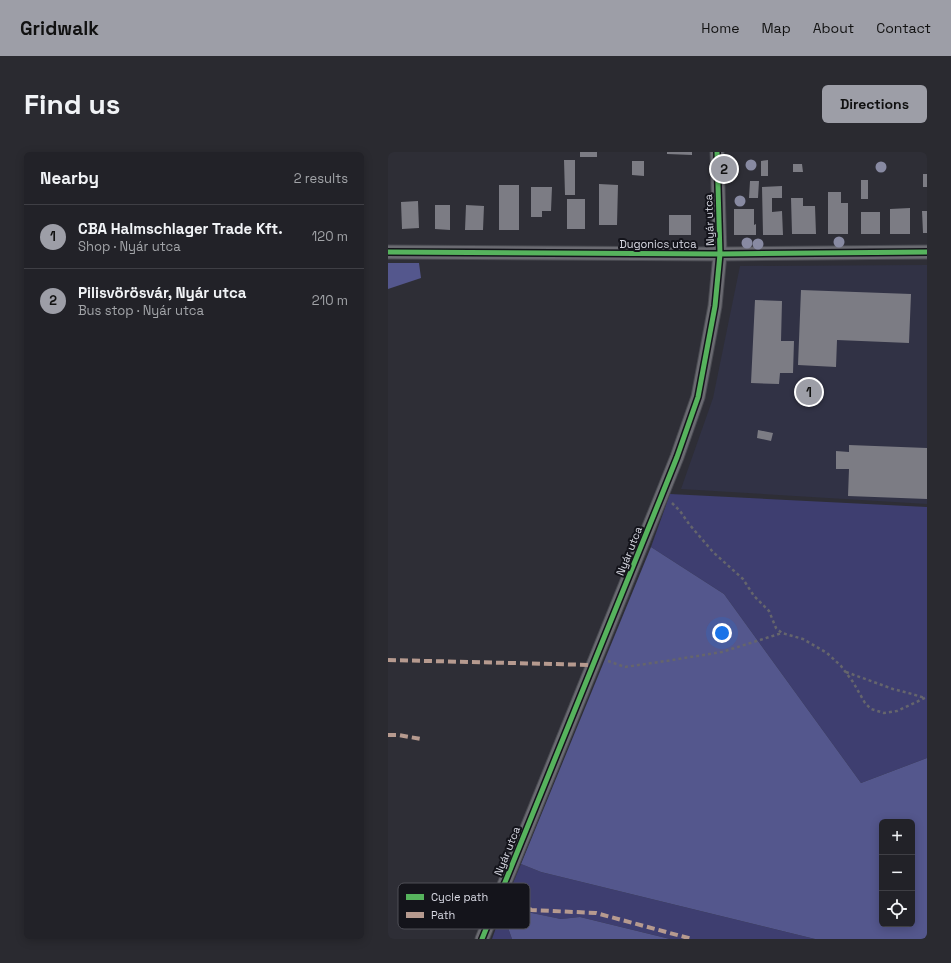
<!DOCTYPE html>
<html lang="en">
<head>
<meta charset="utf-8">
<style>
	:root { --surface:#222228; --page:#2a2a30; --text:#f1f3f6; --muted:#a2a4a8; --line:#3f3f45; --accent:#9d9ea7 }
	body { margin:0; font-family:"Space Grotesk",sans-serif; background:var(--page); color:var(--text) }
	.controls { position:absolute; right:12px; bottom:12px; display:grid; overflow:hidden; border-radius:6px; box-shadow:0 2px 10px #0003 }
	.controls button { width:36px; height:36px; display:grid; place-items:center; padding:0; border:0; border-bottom:1px solid var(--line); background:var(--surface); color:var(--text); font:20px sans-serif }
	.you { position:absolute; left:334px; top:481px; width:14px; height:14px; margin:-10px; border:3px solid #fff; border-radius:50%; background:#1a73e8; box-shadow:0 0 0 6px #1a73e833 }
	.badge { display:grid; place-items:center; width:26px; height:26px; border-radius:50%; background:var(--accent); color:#111; font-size:13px; font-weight:700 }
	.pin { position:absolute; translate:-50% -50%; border:2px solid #fff; box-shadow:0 1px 4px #0006 }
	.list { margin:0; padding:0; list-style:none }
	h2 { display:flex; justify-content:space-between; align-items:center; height:52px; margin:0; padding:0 16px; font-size:17px }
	h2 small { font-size:13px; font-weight:400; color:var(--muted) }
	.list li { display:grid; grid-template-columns:26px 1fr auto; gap:12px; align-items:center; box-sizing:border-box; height:64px; padding:0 16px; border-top:1px solid var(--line) }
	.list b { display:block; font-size:15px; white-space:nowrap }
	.list p { margin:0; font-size:13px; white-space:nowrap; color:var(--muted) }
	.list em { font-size:13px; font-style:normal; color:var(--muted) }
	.icon { flex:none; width:22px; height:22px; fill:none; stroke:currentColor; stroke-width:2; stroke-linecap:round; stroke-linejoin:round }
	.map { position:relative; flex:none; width:539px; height:787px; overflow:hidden; border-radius:6px }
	header { display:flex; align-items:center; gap:24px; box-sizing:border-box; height:56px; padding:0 20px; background:var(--accent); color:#111 }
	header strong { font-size:19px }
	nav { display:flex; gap:22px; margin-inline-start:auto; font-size:14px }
	.intro { display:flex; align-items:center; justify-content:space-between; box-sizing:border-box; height:96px; padding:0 24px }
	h1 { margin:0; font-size:28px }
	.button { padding:10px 18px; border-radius:6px; background:var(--accent); color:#111; font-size:14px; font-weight:700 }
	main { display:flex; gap:24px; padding:0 24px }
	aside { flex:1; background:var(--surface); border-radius:6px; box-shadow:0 2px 10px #0003 }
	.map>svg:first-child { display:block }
</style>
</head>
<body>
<header>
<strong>Gridwalk</strong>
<nav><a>Home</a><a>Map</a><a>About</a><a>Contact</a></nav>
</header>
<div class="intro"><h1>Find us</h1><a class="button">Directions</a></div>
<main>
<aside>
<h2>Nearby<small>2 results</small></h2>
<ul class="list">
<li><span class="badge">1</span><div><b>CBA Halmschlager Trade Kft.</b><p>Shop · Nyár utca</p></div><em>120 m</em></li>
<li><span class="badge">2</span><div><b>Pilisvörösvár, Nyár utca</b><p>Bus stop · Nyár utca</p></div><em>210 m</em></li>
</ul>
</aside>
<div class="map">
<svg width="539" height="787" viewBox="0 0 539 787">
	<rect width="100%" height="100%" fill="#2e2e36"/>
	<path fill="#313245" d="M539,113V352L293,337L325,246L352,114Z"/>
	<path fill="#3e3e70" d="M282,342L539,355V606L473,631L336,442L263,395Z
		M133,712L153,720L427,787H282L192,765L173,767L139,760L120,743Z
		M114,759L124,787H104Z"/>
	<path fill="#54578d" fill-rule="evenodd" d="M0,111H31L33,126L0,137Z
		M263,395L336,442L473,631L539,606V787H427L153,720L133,712ZM494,670H524V772H494Z
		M120,743L139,760L173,767L192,765L282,787H124L114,759Z"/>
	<path fill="#7c7c84" d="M192,0H209V5H192Z
		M279,0H304V3L279,2Z
		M176,8H187V43H177Z
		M380,8V24H373V9Z
		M244,9H256V24L244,23Z
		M405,12H414L415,20H405Z
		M535,22H539V35H535Z
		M473,28H480V47H473Z
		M362,29H371L370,46H361Z
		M211,32L230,33L229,73H211Z
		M111,33H131V78H111Z
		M394,34V46H384V60L394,59L395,83H375L374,35Z
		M143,35H164L163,59H154V65H143Z
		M440,40H453V51H460V82H440Z
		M403,46H415V54H427L428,82H404Z
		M179,47H197V77H179Z
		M30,49L31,76L14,77L13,50Z
		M47,53H62V78L47,77Z
		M78,53L96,54L95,78H77Z
		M522,56V82H502V57Z
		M346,57H366V73L368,72V83H346Z
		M534,59H539V81H535Z
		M473,60H492V82H473Z
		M281,63H303V83H281Z
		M413,138L523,142L521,191L449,188L448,215L410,213Z
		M367,148L394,149L393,189H406L405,221H392L391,232L363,231Z
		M370,278L385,281L383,289L369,286Z
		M461,293L539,296V347L460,344L461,317H448V299L461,300Z"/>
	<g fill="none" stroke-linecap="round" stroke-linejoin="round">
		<defs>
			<path id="street" d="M0,100L332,102L539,100
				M94,787L273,345L289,305L310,245L327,154L332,102L329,0"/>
		</defs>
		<use href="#street" stroke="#494a51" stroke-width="15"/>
		<path stroke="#65656c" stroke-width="2.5" stroke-dasharray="3 3" stroke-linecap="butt" d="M284,351L292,359L301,372L325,400L355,427L366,444L381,459L388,476L394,481L415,487L439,501L453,514L465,530L477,551L483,557L496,561L509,559L539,545
			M220,509L237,515L278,509L334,500L394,481
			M458,520L505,537L524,542L537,546"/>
		<use href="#street" stroke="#6a6a71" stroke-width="13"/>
		<path stroke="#b69a8f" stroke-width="4" stroke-dasharray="8 4" stroke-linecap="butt" d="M0,508L205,513
			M0,583H10L33,587
			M117,730L143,758L208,761L304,787"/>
		<defs>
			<path id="cycleway" d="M0,100L332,102L539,100
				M94,787L273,345L289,305L310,245L327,154L332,102L329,0"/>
		</defs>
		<use href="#cycleway" stroke="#14141b" stroke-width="8"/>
		<use href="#cycleway" stroke="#56b35d" stroke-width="5"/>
	</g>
	<g fill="#888aa2">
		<circle cx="363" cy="13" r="5.5"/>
		<circle cx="493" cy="15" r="5.5"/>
		<circle cx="352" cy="49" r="5.5"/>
		<circle cx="451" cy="90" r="5.5"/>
		<circle cx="359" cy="91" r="5.5"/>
		<circle cx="370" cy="92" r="5.5"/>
	</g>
	<g text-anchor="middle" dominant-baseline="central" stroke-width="4" stroke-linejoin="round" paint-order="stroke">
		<g font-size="11" fill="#d9dae4" stroke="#14141b">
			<text transform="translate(321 68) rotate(-92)">Nyár utca</text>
			<text x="270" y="92">Dugonics utca</text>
			<text transform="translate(241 399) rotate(-68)">Nyár utca</text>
			<text transform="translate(119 699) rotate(-68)">Nyár utca</text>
		</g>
	</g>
	<rect x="10" y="731" width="132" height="46" rx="6" fill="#14141b" stroke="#4f4f57" stroke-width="1"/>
	<rect x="18" y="742" width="18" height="6" fill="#56b35d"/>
	<rect x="18" y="760" width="18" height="6" fill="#b69a8f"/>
	<g font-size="11" fill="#d9dae4">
		<text x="43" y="749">Cycle path</text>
		<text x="43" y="767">Path</text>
	</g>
</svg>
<div class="controls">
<button>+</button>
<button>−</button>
<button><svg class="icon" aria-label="locate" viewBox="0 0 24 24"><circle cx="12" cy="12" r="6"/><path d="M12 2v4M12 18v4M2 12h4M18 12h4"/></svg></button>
</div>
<div class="you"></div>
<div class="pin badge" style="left:421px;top:240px">1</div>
<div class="pin badge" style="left:336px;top:17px">2</div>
</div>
</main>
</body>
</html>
